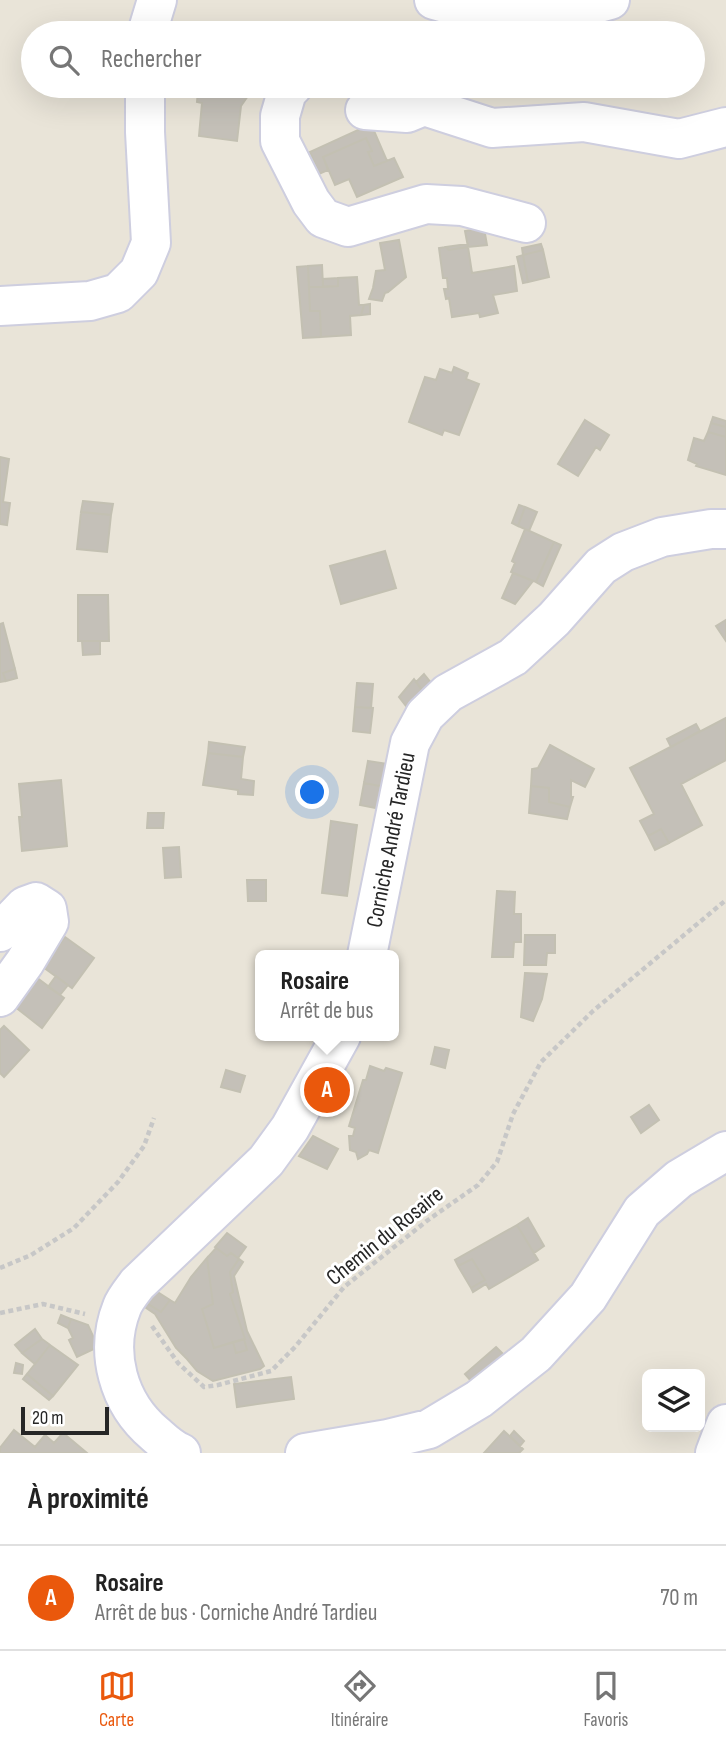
<!DOCTYPE html>
<html lang="fr">
<head>
<meta charset="utf-8">
<style>
	:root { --surface:#fff; --page:#f2f2f2; --text:#222; --muted:#767676; --line:#e0e0e0; --accent:#ea580c }
	body { margin:0; font-family:"Sofia Sans Condensed",sans-serif; background:var(--page); color:var(--text) }
	.controls { position:absolute; right:21px; bottom:21px; display:grid; overflow:hidden; border-radius:10px; box-shadow:0 7px 28px #0002 }
	.controls button { width:63px; height:63px; display:grid; place-items:center; padding:0; border:0; border-bottom:2px solid var(--line); background:var(--surface); color:var(--text); font:35px sans-serif }
	.scale { position:absolute; left:21px; bottom:18px; width:88px; box-sizing:border-box; padding-left:7px; border:4px solid #262626; border-top:0; font-size:19px; line-height:24px; white-space:nowrap; color:#262626; -webkit-text-stroke:5px #fff; paint-order:stroke }
	.you { position:absolute; left:313px; top:793px; width:24px; height:24px; margin:-18px; border:5px solid #fff; border-radius:50%; background:#1a73e8; box-shadow:0 0 0 10px #1a73e833 }
	.badge { display:grid; place-items:center; width:46px; height:46px; border-radius:50%; background:var(--accent); color:#fff; font-size:23px; font-weight:700 }
	.pin { position:absolute; translate:-50% -50%; border:4px solid #fff; box-shadow:0 2px 7px #0006 }
	.popup { position:absolute; left:255px; top:950px; width:144px; height:91px; box-sizing:border-box; display:grid; place-content:center; border-radius:10px; background:var(--surface); filter:drop-shadow(0 2px 5px #0005); font-size:23px; white-space:nowrap; color:var(--muted) }
	.popup b { font-size:26px; color:var(--text) }
	.popup::after { content:''; position:absolute; left:50%; top:100%; margin-left:-14px; border:14px solid transparent; border-top-color:var(--surface) }
	.list { margin:0; padding:0; list-style:none }
	h2 { display:flex; justify-content:space-between; align-items:center; height:91px; margin:0; padding:0 28px; font-size:30px }
	h2 small { font-size:23px; font-weight:400; color:var(--muted) }
	.list li { display:grid; grid-template-columns:46px 1fr auto; gap:21px; align-items:center; box-sizing:border-box; height:105px; padding:0 28px; border-top:2px solid var(--line) }
	.list b { display:block; font-size:26px; white-space:nowrap }
	.list p { margin:0; font-size:23px; white-space:nowrap; color:var(--muted) }
	.list em { font-size:23px; font-style:normal; color:var(--muted) }
	.icon { flex:none; width:38px; height:38px; fill:none; stroke:currentColor; stroke-width:2; stroke-linecap:round; stroke-linejoin:round }
	.map { position:relative; flex:none; width:726px; height:1453px; overflow:hidden }
	.search { position:absolute; background:var(--surface); box-shadow:0 7px 28px #0002; left:21px; right:21px; top:21px; height:77px; display:flex; align-items:center; gap:18px; box-sizing:border-box; padding:0 24px; border-radius:38px; color:var(--muted); font-size:26px }
	.sheet { height:196px; background:var(--surface) }
	nav { display:flex; justify-content:space-around; align-items:center; box-sizing:border-box; height:98px; border-top:2px solid var(--line); background:var(--surface); font-size:19px; color:var(--muted) }
	nav a { display:grid; justify-items:center; gap:4px }
	nav .on { color:var(--accent) }
	.map>svg:first-child { display:block }
</style>
</head>
<body>
<div class="map">
<svg width="726" height="1453" viewBox="0 0 726 1453">
	<rect width="100%" height="100%" fill="#e9e4d8"/>
	<path fill="#c4c0b8" stroke="#c3c0b2" stroke-width="2" d="M202,86H249L252,90L241,106L237,141L199,136L202,103L197,102L198,91Z
		M371,124L387,161L374,166L368,152L372,151L366,138L323,157L328,170L319,174L310,152Z
		M366,138L372,151L368,152L374,166L394,158L403,177L357,197L349,179L335,185L323,157Z
		M484,228L487,245L468,247L465,231Z
		M399,240L406,277L388,292L385,293L382,301L369,299L373,288L376,271L385,270L380,243Z
		M468,244V247L449,250L446,247Z
		M541,244L543,250L523,255L522,248Z
		M446,247L449,250L468,247L472,273L514,266L517,291L493,295L498,313L480,317L479,313L452,317L449,298L446,299L444,289H448L447,278H443L439,248Z
		M543,250L549,277L528,282L523,255Z
		M523,255L528,282L523,283L517,257Z
		M322,265L323,287H309L308,266Z
		M308,266L310,311H320L321,337L303,338L297,267Z
		M357,277L359,305H364L361,315L350,316L351,335L321,337L320,311H310L309,287L338,286V278Z
		M338,278V286L323,287V279Z
		M370,304V314L361,315L364,305Z
		M454,367L468,373L466,379L479,384L459,435L444,430L442,435L409,422L425,377L436,380L440,369L452,373Z
		M713,417L726,421V427L711,423Z
		M585,420L609,435L600,450L596,447L578,476L558,464Z
		M711,423L726,427V437L708,432Z
		M708,432L726,437V475L696,466L697,464L688,460L694,438L704,441Z
		M0,457L9,459L3,502L10,503L7,525L0,524Z
		M83,501L113,504L111,515L81,512Z
		M519,505L525,507L518,526L512,523Z
		M525,507L537,512L529,531L518,526Z
		M81,512L111,515L107,552L77,549Z
		M525,529L554,542L536,582L511,572L515,563L512,561Z
		M554,542L561,545L543,586L536,582Z
		M385,551L396,588L341,604L330,566Z
		M513,573L533,581L515,604L502,598Z
		M78,595H108L109,641H78Z
		M726,620V641L716,626Z
		M3,623L15,669L3,673L6,681L0,682V624Z
		M82,641H100V654L83,655Z
		M15,669L17,678L6,681L3,673Z
		M424,674L436,689L428,698L416,682Z
		M414,679L428,698L413,715L399,697Z
		M357,683L373,684L371,708L355,707Z
		M355,707L373,708L370,733L353,731Z
		M726,718V760L681,784L702,825L669,843L661,829L648,836L640,821L654,814L630,768Z
		M696,724L700,731L671,747L667,739Z
		M209,742L245,747L243,757L208,753Z
		M550,745L594,769L585,787L571,780V797H573L570,807L549,802V788L531,786L532,769L538,768Z
		M208,753L243,757L241,779L254,781L253,795L238,794V790L203,785Z
		M368,761L394,765L390,788L364,783Z
		M61,780L67,846L22,851L19,817H22L19,784Z
		M364,783L390,788L386,810L360,805Z
		M531,786L549,788V802L570,807L567,819L529,813Z
		M148,813H164L163,828H147Z
		M331,821L357,825L347,896L322,893Z
		M661,829L669,843L655,850L648,836Z
		M179,847L181,877L165,878L163,848Z
		M247,880H266V901H248Z
		M497,891L515,892L514,914H521V942H514L513,957H492Z
		M525,935H555V953H547L546,965H524Z
		M65,937L94,958L72,988L43,967Z
		M525,973L547,974L542,999L533,1021L521,1017Z
		M56,976L68,985L60,995L48,987Z
		M36,977L64,998L42,1028L14,1006Z
		M4,1026L29,1050L4,1077L0,1073V1030Z
		M435,1047L449,1050L445,1068L431,1064Z
		M370,1066L384,1071L386,1068L402,1073L378,1153L369,1150L367,1154L358,1159L356,1152L350,1150L349,1136H353L355,1128L349,1126L363,1080H366Z
		M226,1070L245,1076L240,1092L221,1087Z
		M649,1105L659,1120L641,1133L631,1117Z
		M313,1136L338,1149L327,1169L299,1156Z
		M528,1218L544,1246L534,1253L517,1225Z
		M517,1225L538,1260L489,1289L486,1284L473,1292L471,1288L485,1280L472,1259L458,1266L455,1260Z
		M227,1233L246,1247L238,1258L231,1253L227,1256L215,1247Z
		M216,1248L227,1256L231,1253L239,1259L230,1272L233,1292L230,1294L245,1339L214,1348L202,1309L213,1304L207,1258Z
		M207,1258L213,1304L202,1309L214,1348L233,1342L236,1353L247,1350L244,1339H245L230,1294L233,1292L230,1272L239,1259L243,1262L234,1276L247,1331L264,1366L260,1369L213,1381L197,1371L187,1359L176,1348L155,1314L142,1305L145,1302L161,1312L170,1300L175,1303L191,1277Z
		M472,1259L485,1280L471,1288L458,1266Z
		M156,1291L170,1300L161,1312L145,1302Z
		M61,1315L71,1319L68,1328L58,1323Z
		M71,1319L88,1325L98,1347L77,1357L69,1340L73,1338L68,1328Z
		M35,1329L42,1339L22,1353L15,1345Z
		M42,1339L50,1345L35,1364L22,1353Z
		M244,1339L247,1350L236,1353L233,1342Z
		M50,1345L78,1365L53,1396L27,1374Z
		M496,1347L503,1354L472,1382L465,1374Z
		M16,1363L23,1365L22,1374L14,1373Z
		M27,1374L53,1396L49,1400L23,1379Z
		M291,1377L294,1399L237,1407L234,1384Z
		M14,1430L35,1447L45,1435L54,1443L63,1433L87,1453H0V1448Z
		M504,1431L523,1449L519,1453H484Z
		M514,1431L524,1441L520,1446L510,1436Z"/>
	<g fill="none" stroke-linecap="round" stroke-linejoin="round">
		<defs>
			<path id="minor" d="M434,0L474,11H570L610,0
				M147,33L157,0
				M293,86L287,92L280,116V141L311,202L323,218L348,227L426,204L462,206L526,223
				M424,106L492,128L584,122L679,139L726,127
				M365,110L407,113L424,106L422,92L413,88
				M0,306L90,301L118,293L139,272L151,243L145,132V86
				M0,932L25,906L36,902L47,909L49,922L25,962L0,997
				M367,955L410,743L425,715L448,693L513,657L554,619L601,566L623,552L662,537L711,529H726
				M181,1453C171,1449 163,1441 155,1434C118,1403 104,1352 122,1307C125,1299 132,1291 137,1284L266,1161L290,1128L341,1036
				M305,1453L388,1439L429,1429L479,1399L536,1354L588,1297L642,1211L679,1179L726,1151
				M715,1453L726,1424"/>
		</defs>
		<use href="#minor" stroke="#cecedf" stroke-width="42"/>
		<path stroke="#c7c7c7" stroke-width="4.5" stroke-dasharray="5 3.5" stroke-linecap="butt" d="M0,1268L31,1255L74,1228L118,1182L144,1146L154,1118
			M0,1313L43,1304L85,1314
			M152,1326L178,1363L204,1387L218,1385L271,1371L295,1347L344,1287L428,1220L478,1185L497,1162L513,1114L541,1062L593,1011L726,900"/>
		<use href="#minor" stroke="#fff" stroke-width="38"/>
	</g>
	<g text-anchor="middle" dominant-baseline="central" stroke-width="6" stroke-linejoin="round" paint-order="stroke">
		<g font-size="23" fill="#262626" stroke="#fff">
			<text transform="translate(391 840) rotate(-79)">Corniche André Tardieu</text>
			<text transform="translate(385 1236) rotate(-39)">Chemin du Rosaire</text>
		</g>
	</g>
</svg>
<div class="controls">
<button><svg class="icon" aria-label="layers" viewBox="0 0 24 24"><path d="M12 4l9 5-9 5-9-5zM3 14l9 5 9-5"/></svg></button>
</div>
<div class="scale">20 m</div>
<div class="you"></div>
<div class="pin badge" style="left:327px;top:1090px">A</div>
<div class="popup"><b>Rosaire</b>Arrêt de bus</div>
<div class="search"><svg class="icon" aria-label="search" viewBox="0 0 24 24"><circle cx="10" cy="10" r="6"/><path d="M15 15l6 6"/></svg>Rechercher</div>
</div>
<section class="sheet">
<h2>À proximité<small></small></h2>
<ul class="list">
<li><span class="badge">A</span><div><b>Rosaire</b><p>Arrêt de bus · Corniche André Tardieu</p></div><em>70 m</em></li>
</ul>
</section>
<nav>
<a class="on"><svg class="icon" aria-label="map" viewBox="0 0 24 24"><path d="M3 6l6-2 6 2 6-2v14l-6 2-6-2-6 2zM9 4v14M15 6v14"/></svg>Carte</a>
<a><svg class="icon" aria-label="directions" viewBox="0 0 24 24"><path d="M12 3l9 9-9 9-9-9zM9 14v-3h6M13 9l2 2-2 2"/></svg>Itinéraire</a>
<a><svg class="icon" aria-label="saved" viewBox="0 0 24 24"><path d="M7 4h10v16l-5-4-5 4z"/></svg>Favoris</a>
</nav>
</body>
</html>
